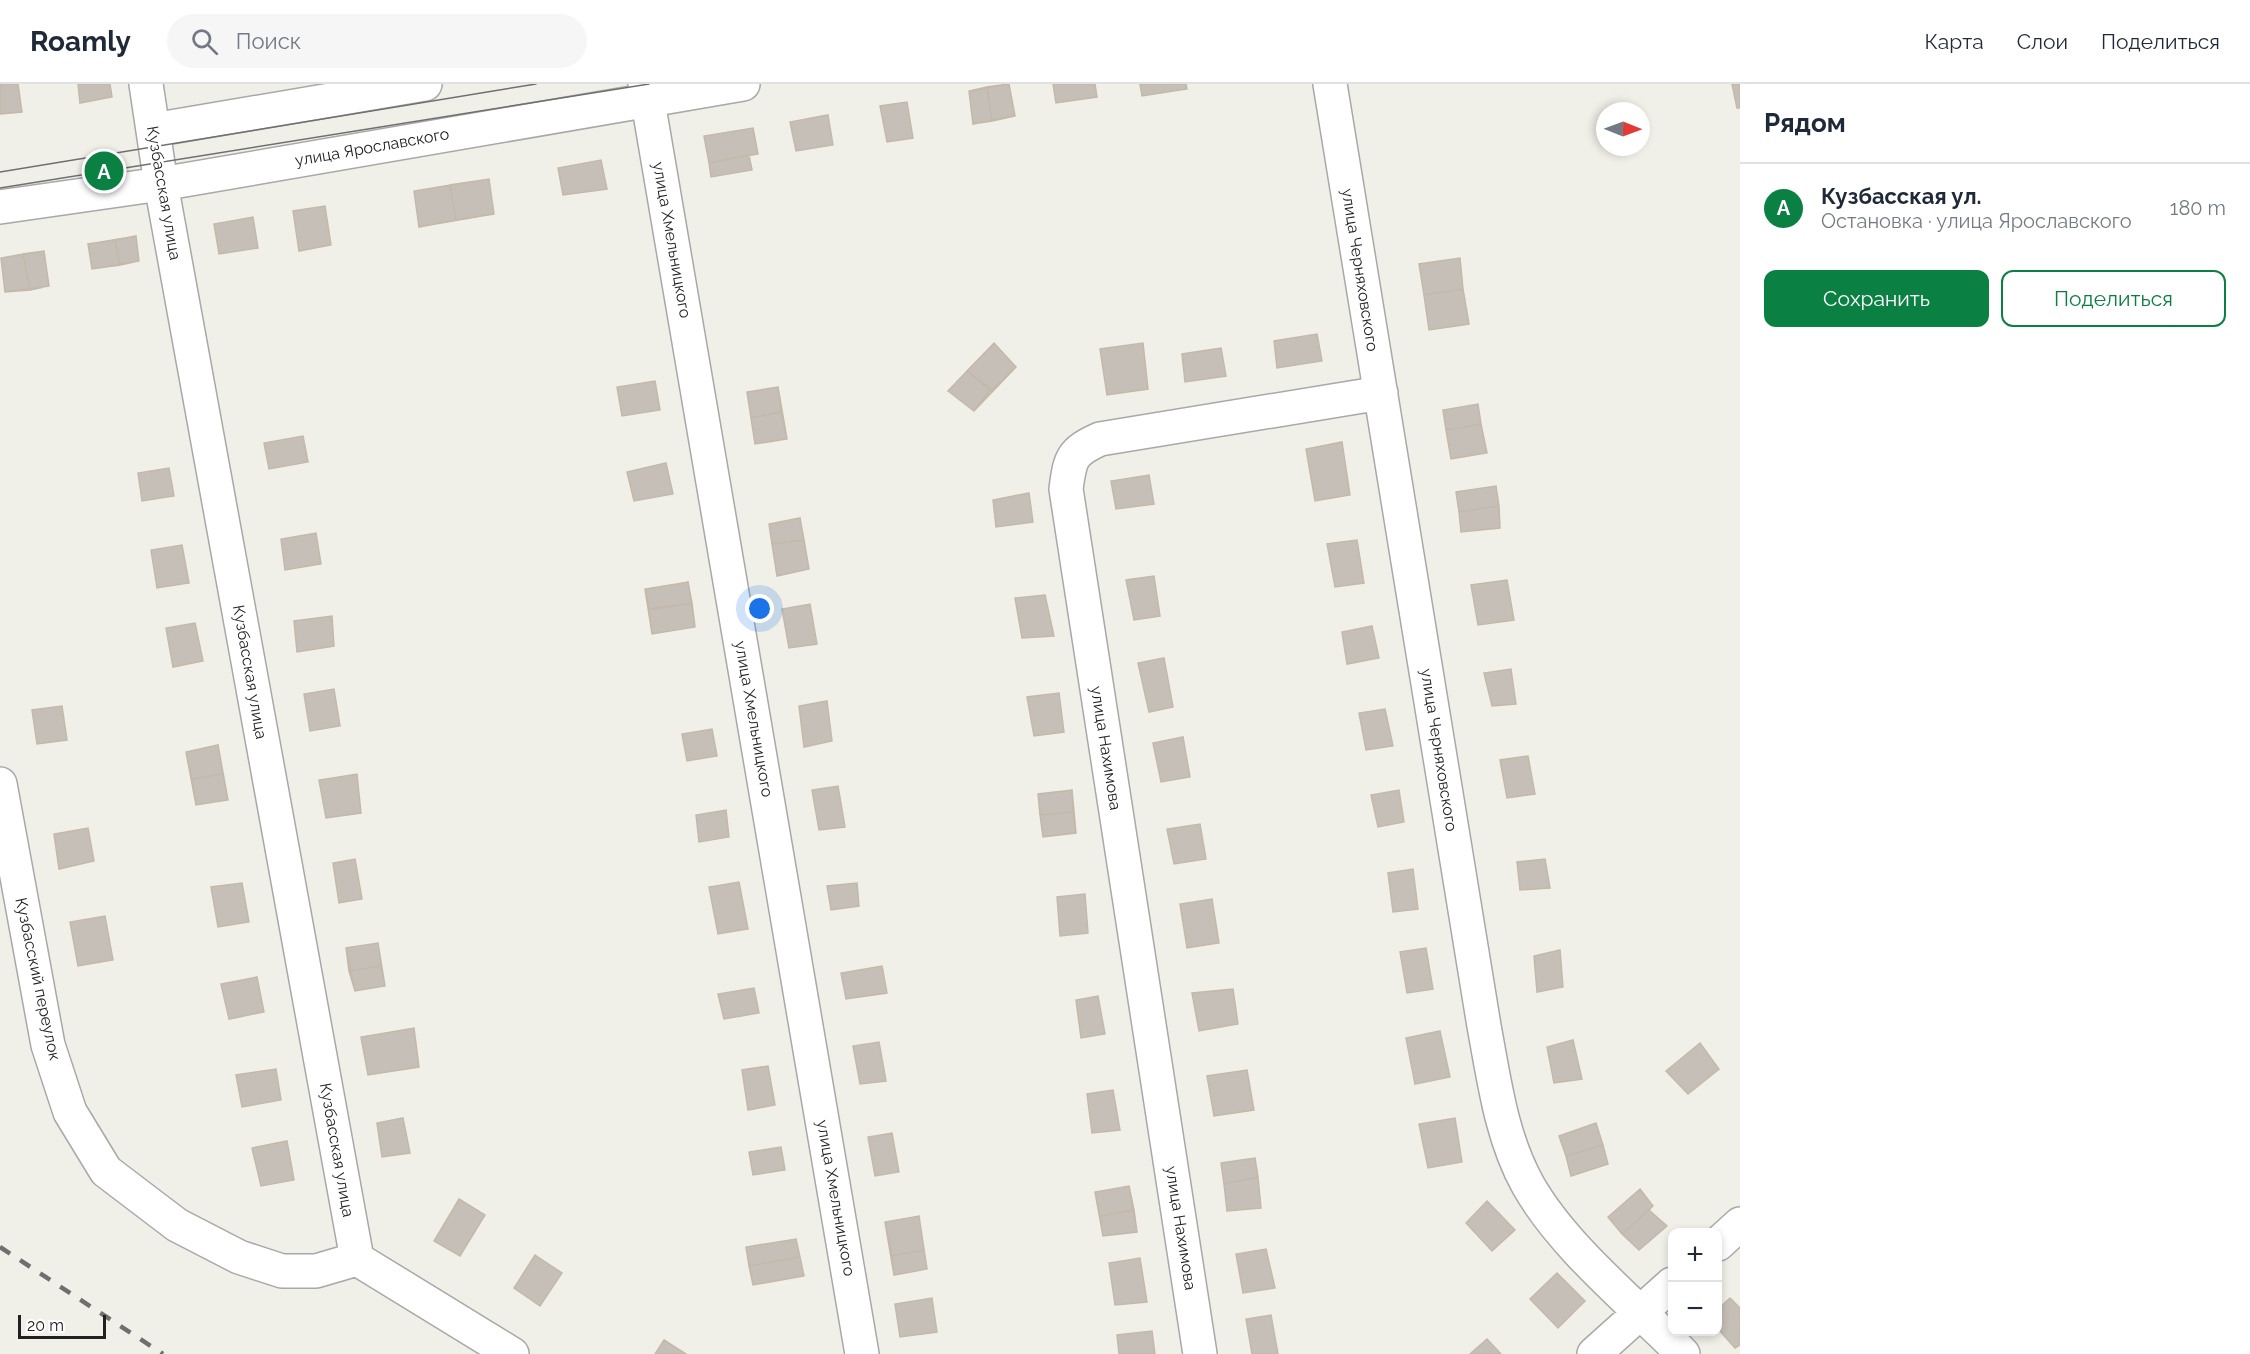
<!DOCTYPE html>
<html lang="ru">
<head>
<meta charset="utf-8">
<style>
	:root { --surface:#fff; --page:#f6f6f7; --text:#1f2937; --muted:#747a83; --line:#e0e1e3; --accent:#0b8043 }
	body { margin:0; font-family:Raleway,sans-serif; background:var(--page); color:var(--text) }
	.controls { position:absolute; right:18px; bottom:18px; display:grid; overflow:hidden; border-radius:12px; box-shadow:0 3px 9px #0003 }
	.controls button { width:54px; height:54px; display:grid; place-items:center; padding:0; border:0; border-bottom:2px solid var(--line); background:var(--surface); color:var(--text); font:30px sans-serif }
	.compass { position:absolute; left:1596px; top:18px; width:54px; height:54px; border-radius:50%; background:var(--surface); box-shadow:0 3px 9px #0003; rotate:91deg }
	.scale { position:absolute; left:18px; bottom:15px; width:88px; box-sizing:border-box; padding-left:6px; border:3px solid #212121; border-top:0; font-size:16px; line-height:21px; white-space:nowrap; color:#212121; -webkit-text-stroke:4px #fff; paint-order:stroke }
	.you { position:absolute; left:760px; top:525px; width:21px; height:21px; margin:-15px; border:4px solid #fff; border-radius:50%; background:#1a73e8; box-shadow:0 0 0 9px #1a73e833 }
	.badge { display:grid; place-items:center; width:39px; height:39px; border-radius:50%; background:var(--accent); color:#fff; font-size:20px; font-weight:700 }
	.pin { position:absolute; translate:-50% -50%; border:3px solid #fff; box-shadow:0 2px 6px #0006 }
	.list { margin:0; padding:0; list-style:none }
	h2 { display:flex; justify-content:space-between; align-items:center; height:78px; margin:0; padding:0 24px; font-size:26px }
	h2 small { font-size:20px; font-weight:400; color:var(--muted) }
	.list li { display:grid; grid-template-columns:39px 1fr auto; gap:18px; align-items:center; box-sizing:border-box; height:90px; padding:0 24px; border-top:2px solid var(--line) }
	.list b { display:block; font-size:22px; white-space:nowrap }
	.list p { margin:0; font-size:20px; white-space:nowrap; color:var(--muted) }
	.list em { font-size:20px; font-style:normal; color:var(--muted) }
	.actions { display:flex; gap:12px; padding:18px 24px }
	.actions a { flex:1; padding:14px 0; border:2px solid var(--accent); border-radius:12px; text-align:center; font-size:21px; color:var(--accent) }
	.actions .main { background:var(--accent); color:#fff }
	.icon { flex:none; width:33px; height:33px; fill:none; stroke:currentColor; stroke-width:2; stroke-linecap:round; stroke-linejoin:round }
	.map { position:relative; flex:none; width:1740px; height:1270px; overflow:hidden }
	header { display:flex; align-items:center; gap:36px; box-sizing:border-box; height:84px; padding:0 30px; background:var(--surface); border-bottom:2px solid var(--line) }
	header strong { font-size:28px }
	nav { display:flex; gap:33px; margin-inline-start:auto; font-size:21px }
	.search { width:420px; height:54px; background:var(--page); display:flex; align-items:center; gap:15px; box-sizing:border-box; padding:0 21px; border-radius:33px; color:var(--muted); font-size:22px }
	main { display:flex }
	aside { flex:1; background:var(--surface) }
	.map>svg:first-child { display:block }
</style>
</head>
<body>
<header>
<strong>Roamly</strong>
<div class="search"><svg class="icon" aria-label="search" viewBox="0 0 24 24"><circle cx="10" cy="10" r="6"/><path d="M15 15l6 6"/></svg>Поиск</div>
<nav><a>Карта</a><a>Слои</a><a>Поделиться</a></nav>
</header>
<main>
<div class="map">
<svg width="1740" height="1270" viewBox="0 0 1740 1270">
	<rect width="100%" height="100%" fill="#f1f0e8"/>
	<path fill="#c6bfb7" stroke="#c4b9a9" stroke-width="1.5" d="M0,0H18L22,28L0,30Z
		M78,0H110L112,13L80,19Z
		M1009,0L1015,32L973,40L969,7Z
		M1009,0L1015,32L992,37L987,3Z
		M1053,0H1095L1097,13L1056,19Z
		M1140,0H1186L1187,5L1142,12Z
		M1732,0H1740V24H1737Z
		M987,3L992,37L973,40L969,7Z
		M907,18L913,54L887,58L880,22Z
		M828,31L833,61L796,67L790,38Z
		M753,44L758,70L709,79L704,52Z
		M749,71L752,86L711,93L709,79Z
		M601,76L607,105L563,111L558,84Z
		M489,95L494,130L419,143L414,107Z
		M489,95L494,130L456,136L450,101Z
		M450,101L456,136L419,143L414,107Z
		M325,122L331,161L299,167L293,127Z
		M253,133L258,164L219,170L214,140Z
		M136,152L139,177L92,185L88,160Z
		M136,152L139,177L120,181L115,156Z
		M115,156L120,181L92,185L88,160Z
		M44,167L49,202L5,208L1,174Z
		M44,167L49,202L30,206L23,170Z
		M23,170L30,206L5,208L1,174Z
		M1460,174L1463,205L1424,211L1419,180Z
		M1463,205L1469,240L1429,246L1424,211Z
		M1317,250L1322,277L1277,284L1274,257Z
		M994,259L1016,283L991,307L967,287Z
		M994,259L1016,283L974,327L948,307Z
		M1143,259L1148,305L1107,311L1100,265Z
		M1221,264L1226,292L1185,298L1182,270Z
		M967,287L991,305L974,327L948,307Z
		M655,297L660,326L622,332L617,303Z
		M778,303L787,355L755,360L747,308Z
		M778,303L781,328L751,334L747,308Z
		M1478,320L1481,340L1446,346L1443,326Z
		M781,328L787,355L755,360L751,334Z
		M1481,340L1487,369L1451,375L1446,346Z
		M303,352L308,378L269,385L264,359Z
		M1342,358L1350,411L1315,417L1306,365Z
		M666,379L673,410L634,417L627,388Z
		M169,384L174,412L142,417L138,389Z
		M1149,391L1154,420L1116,425L1111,397Z
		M1496,402L1499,422L1459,428L1456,408Z
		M1029,409L1033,438L996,443L993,416Z
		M1499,422L1500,444L1461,448L1459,428Z
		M800,434L809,485L777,492L769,440Z
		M800,434L804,456L772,460L769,440Z
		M316,449L321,480L285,486L281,455Z
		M804,456L809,485L777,492L772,460Z
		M1357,456L1364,499L1335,503L1327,460Z
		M182,461L189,499L157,504L151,466Z
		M1154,492L1160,532L1134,536L1126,496Z
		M1507,496L1514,536L1478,541L1471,501Z
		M688,498L695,543L652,550L645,505Z
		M688,498L692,519L649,525L645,505Z
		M1045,511L1054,552L1022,554L1015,514Z
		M692,519L695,543L652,550L649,526Z
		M810,520L817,560L789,564L782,525Z
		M332,532L334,562L297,568L294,537Z
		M195,539L203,577L173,583L166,544Z
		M1372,542L1379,574L1347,580L1342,548Z
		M1164,574L1173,623L1149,628L1138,579Z
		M1511,585L1516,620L1492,622L1484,589Z
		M334,605L340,642L310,647L304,610Z
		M1059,609L1064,648L1034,652L1027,613Z
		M827,617L832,657L804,663L799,622Z
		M62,622L67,656L37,660L32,626Z
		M1385,625L1393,662L1366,666L1359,629Z
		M712,645L717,672L687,677L682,650Z
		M1183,653L1190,693L1161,698L1153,659Z
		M218,661L223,690L192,695L186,668Z
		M218,661L228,716L196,721L186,668Z
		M1528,672L1535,710L1507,714L1500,676Z
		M223,690L228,716L196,721L192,695Z
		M357,690L361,729L326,734L319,696Z
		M838,702L845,743L819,746L812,706Z
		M1072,706L1076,749L1043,753L1038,710Z
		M1072,706L1073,728L1040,731L1038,710Z
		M1399,706L1404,738L1378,743L1371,711Z
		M726,726L729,753L699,758L696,731Z
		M1073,728L1076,749L1043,753L1040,731Z
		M1073,728L1076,749L1043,753L1040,731Z
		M1200,740L1206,775L1174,780L1167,745Z
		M88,744L94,777L59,785L54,750Z
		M355,775L362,815L339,819L333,779Z
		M1545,775L1550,804L1520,806L1517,778Z
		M1413,785L1418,825L1393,828L1388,789Z
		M739,798L748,845L718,850L709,803Z
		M242,799L249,838L218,843L211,803Z
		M857,799L859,822L831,826L827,802Z
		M1085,810L1088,849L1060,852L1057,813Z
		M1212,815L1219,859L1187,864L1180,820Z
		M105,832L113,876L78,882L70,838Z
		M378,859L385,902L355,907L346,864Z
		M378,859L381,882L349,887L346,864Z
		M1426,864L1433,905L1407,909L1400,868Z
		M1560,866L1563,903L1537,908L1534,872Z
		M381,882L385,902L355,907L349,887Z
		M882,882L887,909L846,915L841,889Z
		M257,893L264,928L229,935L221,900Z
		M754,904L759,929L724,935L718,910Z
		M1233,905L1238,940L1199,947L1192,909Z
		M1098,912L1105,950L1081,954L1076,916Z
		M414,944L419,983L368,991L361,953Z
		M1440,947L1450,993L1415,1000L1406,954Z
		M1573,956L1582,995L1554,999L1547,963Z
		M879,958L886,997L860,1000L853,962Z
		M1700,959L1719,985L1688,1010L1666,987Z
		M768,982L775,1021L748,1026L742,986Z
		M276,985L281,1016L242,1023L236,991Z
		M1247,986L1254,1026L1214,1032L1207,992Z
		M1113,1006L1120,1046L1092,1049L1087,1010Z
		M403,1034L410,1069L382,1073L377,1039Z
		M1455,1034L1462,1078L1428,1084L1419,1040Z
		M1596,1039L1603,1061L1566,1072L1559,1052Z
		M892,1049L899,1088L875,1092L868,1053Z
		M287,1057L294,1096L261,1102L252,1064Z
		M1603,1061L1608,1080L1571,1092L1566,1072Z
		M781,1063L785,1086L753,1091L749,1068Z
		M1255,1074L1258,1093L1224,1100L1221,1079Z
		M1258,1093L1261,1124L1227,1127L1224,1100Z
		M1129,1102L1134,1126L1100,1132L1095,1108Z
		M1129,1102L1137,1148L1103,1152L1095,1108Z
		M1640,1105L1653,1122L1622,1150L1608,1133Z
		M459,1115L485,1131L460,1172L434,1157Z
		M1487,1117L1515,1146L1492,1167L1466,1139Z
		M1651,1124L1649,1126L1667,1142L1639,1166L1622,1150Z
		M1134,1126L1137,1148L1103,1152L1100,1132Z
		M919,1132L927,1185L894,1191L885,1138Z
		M919,1132L924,1166L892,1172L885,1138Z
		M796,1155L804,1192L753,1201L746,1163Z
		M796,1155L800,1173L749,1182L746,1163Z
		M1266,1165L1275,1204L1243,1209L1236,1170Z
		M924,1166L927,1185L894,1191L892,1172Z
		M535,1171L562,1189L540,1222L514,1204Z
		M800,1173L804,1192L753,1201L749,1182Z
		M1140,1174L1147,1218L1115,1221L1109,1179Z
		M1557,1189L1585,1217L1558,1244L1530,1215Z
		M932,1214L937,1248L900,1253L895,1220Z
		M1730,1214L1740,1224V1261L1735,1264L1718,1245V1225Z
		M1271,1231L1278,1270H1252L1246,1235Z
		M1152,1247L1155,1270H1119L1117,1251Z
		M1487,1255L1501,1270H1470Z
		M664,1256L686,1270H655Z"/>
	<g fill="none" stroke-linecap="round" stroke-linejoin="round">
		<defs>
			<path id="minor" d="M146,0L161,100L357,1175
				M645,0L862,1270
				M1330,0L1484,942C1494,995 1501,1053 1528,1101C1563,1163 1633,1219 1683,1270
				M153,46L425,0
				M0,123L161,100L743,0
				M0,700L48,961L70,1028L106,1087L177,1141L239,1173L282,1187H316L357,1175
				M1718,1160L1740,1140
				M357,1175L512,1270
				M1200,1270L1066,405C1070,375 1071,368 1100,355L1381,309
				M1594,1270L1672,1200"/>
		</defs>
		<use href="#minor" stroke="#a8a8a8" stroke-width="36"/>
		<use href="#minor" stroke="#fff" stroke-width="33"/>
		<path stroke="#6f6f6f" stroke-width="1.5" d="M0,88L536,0
			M0,104L649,0"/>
		<path stroke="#6f6f6f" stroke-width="4.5" stroke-dasharray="12 12" stroke-linecap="butt" d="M0,1163L163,1270"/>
	</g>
	<g text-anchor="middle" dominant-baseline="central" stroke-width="5" stroke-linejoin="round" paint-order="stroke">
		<g font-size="16" fill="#212121" stroke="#fff">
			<text transform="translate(372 63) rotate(-10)">улица Ярославского</text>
			<text transform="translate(164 109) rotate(80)">Кузбасская улица</text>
			<text transform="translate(672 156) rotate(80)">улица Хмельницкого</text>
			<text transform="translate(1360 186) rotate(81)">улица Черняховского</text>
			<text transform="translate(250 588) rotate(80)">Кузбасская улица</text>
			<text transform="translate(754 635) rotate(80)">улица Хмельницкого</text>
			<text transform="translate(1106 664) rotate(81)">улица Нахимова</text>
			<text transform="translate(1439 666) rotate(81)">улица Черняховского</text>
			<text transform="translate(38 895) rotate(78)">Кузбасский переулок</text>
			<text transform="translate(337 1066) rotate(80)">Кузбасская улица</text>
			<text transform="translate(836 1114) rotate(80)">улица Хмельницкого</text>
			<text transform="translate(1181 1144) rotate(81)">улица Нахимова</text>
		</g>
	</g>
</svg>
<div class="controls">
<button>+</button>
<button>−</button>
</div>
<svg class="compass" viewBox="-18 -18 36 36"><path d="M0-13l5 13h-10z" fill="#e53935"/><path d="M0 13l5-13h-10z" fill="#747a83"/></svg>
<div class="scale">20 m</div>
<div class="you"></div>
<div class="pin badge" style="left:104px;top:87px">A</div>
</div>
<aside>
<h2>Рядом<small></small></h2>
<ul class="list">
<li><span class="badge">A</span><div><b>Кузбасская ул.</b><p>Остановка · улица Ярославского</p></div><em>180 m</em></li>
</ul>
<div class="actions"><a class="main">Сохранить</a><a>Поделиться</a></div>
</aside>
</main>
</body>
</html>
